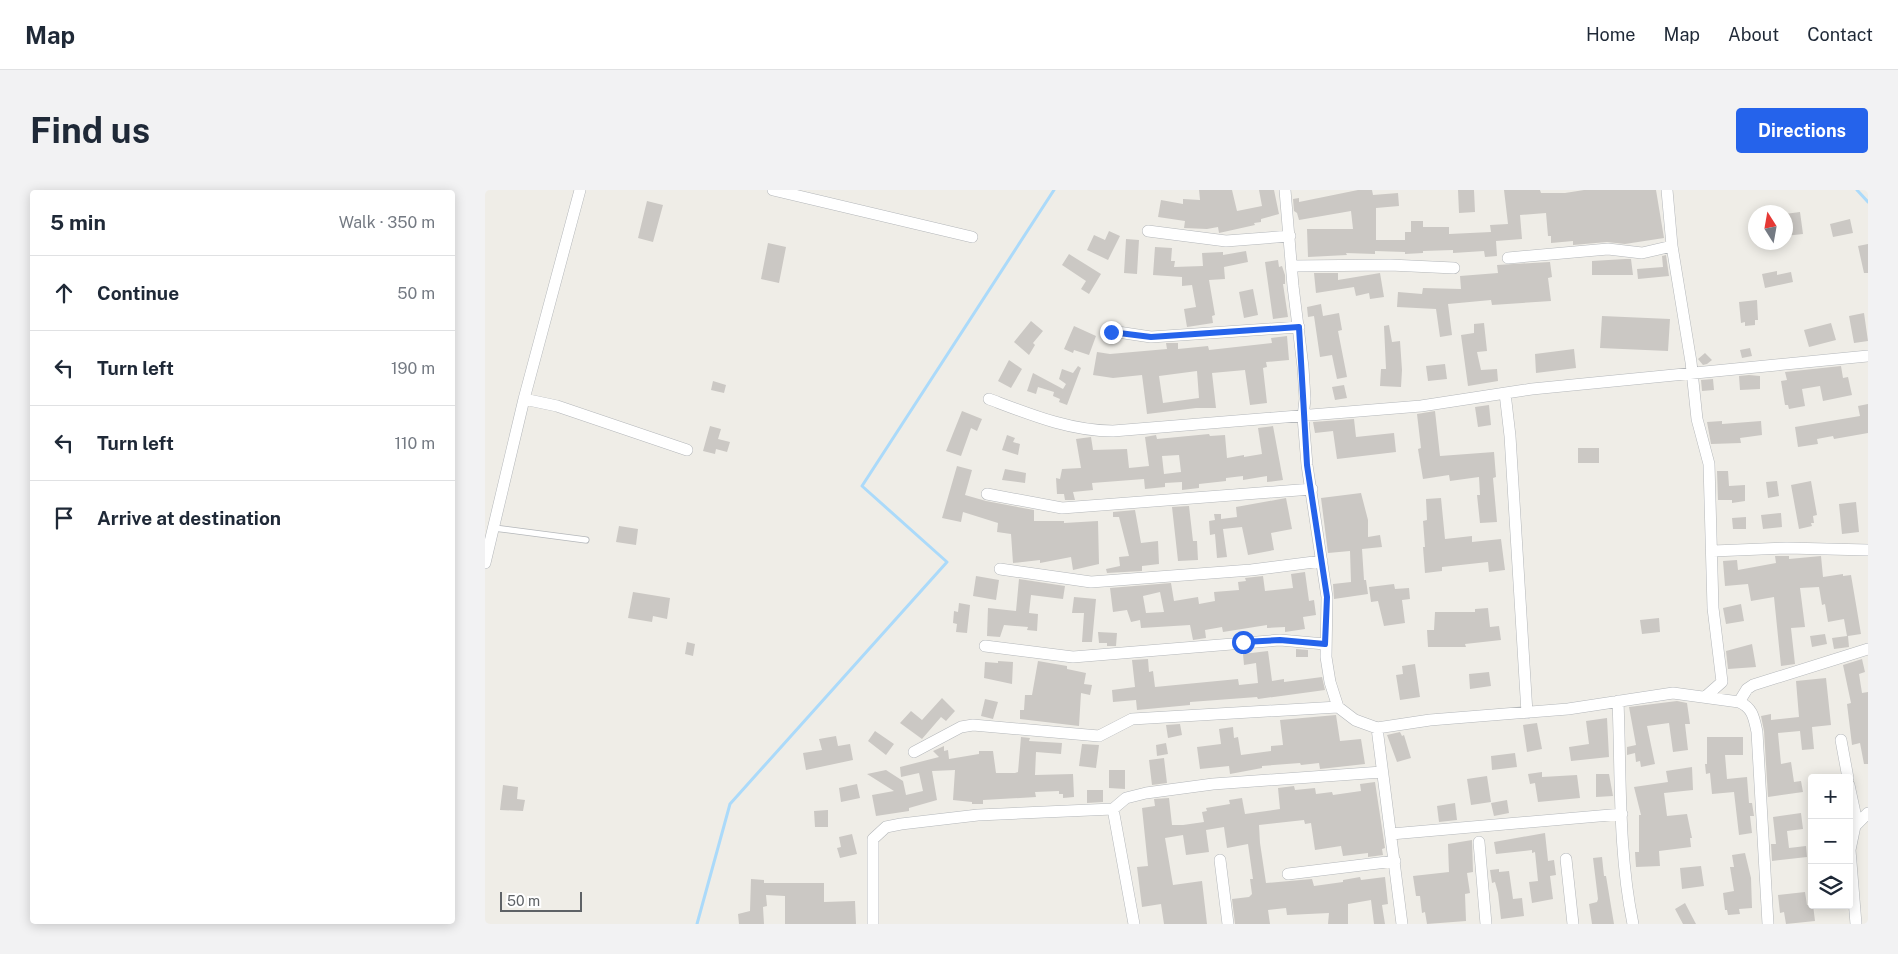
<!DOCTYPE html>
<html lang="en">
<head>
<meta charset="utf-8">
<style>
	:root { --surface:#fff; --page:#f2f2f3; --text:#1f2937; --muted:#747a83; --line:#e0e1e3; --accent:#2563eb }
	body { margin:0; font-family:"Public Sans",sans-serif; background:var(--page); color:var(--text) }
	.controls { position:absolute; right:15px; bottom:15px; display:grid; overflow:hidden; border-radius:5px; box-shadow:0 2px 12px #0003 }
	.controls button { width:45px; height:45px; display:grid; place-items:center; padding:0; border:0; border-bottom:1px solid var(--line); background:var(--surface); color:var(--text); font:25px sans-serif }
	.compass { position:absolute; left:1263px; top:15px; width:45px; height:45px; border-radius:50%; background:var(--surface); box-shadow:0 2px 12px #0003; rotate:349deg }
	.scale { position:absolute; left:15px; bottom:12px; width:82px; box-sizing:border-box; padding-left:5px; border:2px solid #5e6266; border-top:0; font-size:14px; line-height:18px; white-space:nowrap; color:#5e6266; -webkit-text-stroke:4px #fff; paint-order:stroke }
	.stop { position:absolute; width:15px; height:15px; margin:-11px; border:4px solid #2563eb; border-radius:50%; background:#fff }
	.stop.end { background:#2563eb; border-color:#fff; box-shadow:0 1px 5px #0008 }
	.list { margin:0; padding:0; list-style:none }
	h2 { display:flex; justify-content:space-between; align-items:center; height:65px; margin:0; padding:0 20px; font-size:21px }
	h2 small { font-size:16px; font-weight:400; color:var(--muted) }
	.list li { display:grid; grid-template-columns:32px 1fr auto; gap:15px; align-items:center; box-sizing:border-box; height:75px; padding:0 20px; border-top:1px solid var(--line) }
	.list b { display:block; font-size:19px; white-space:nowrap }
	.list em { font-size:16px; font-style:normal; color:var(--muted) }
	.icon { flex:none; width:28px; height:28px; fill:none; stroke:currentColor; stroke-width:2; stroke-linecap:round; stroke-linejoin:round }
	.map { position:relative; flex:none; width:1383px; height:734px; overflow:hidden; border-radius:5px }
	header { display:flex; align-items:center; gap:30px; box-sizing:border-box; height:70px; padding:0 25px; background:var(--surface); border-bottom:1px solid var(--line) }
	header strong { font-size:24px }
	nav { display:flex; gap:28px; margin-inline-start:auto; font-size:18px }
	.intro { display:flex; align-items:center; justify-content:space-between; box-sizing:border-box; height:120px; padding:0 30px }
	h1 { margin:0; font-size:35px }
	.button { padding:12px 22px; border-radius:5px; background:var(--accent); color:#fff; font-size:18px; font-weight:700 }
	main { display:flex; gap:30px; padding:0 30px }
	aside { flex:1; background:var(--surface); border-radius:5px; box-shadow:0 2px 12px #0003 }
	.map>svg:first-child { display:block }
</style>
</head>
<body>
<header>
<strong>Map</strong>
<nav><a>Home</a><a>Map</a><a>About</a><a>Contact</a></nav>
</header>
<div class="intro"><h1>Find us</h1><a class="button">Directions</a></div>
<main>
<aside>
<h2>5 min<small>Walk · 350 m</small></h2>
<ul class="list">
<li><svg class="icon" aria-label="ahead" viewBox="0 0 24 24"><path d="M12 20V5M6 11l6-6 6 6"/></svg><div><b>Continue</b></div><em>50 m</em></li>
<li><svg class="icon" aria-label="left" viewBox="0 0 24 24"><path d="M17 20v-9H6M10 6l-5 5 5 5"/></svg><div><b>Turn left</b></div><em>190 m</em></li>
<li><svg class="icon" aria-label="left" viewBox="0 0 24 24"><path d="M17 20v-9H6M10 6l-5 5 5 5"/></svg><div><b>Turn left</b></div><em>110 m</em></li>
<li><svg class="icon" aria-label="arrive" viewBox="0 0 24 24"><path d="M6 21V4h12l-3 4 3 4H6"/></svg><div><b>Arrive at destination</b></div></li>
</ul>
</aside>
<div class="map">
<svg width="1383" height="734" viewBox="0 0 1383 734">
	<rect width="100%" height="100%" fill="#efede7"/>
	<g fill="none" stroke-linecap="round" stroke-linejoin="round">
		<path stroke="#abdafa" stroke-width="3" d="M1372,0L1383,12
			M212,734L245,614L462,372L377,296L569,0"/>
	</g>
	<path fill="#cbc8c4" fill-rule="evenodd" d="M714,0H747L752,21L777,16L774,0H789L794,24L776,29V32L769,33L770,35L734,43L733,37L722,39L699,38L700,31L673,27L676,10L698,14V9L715,10Z
		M873,0H887L888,5L913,3L914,16L891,18V50H920V42H926V31H938V37H964V44L1006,42L1005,35L1023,34L1019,0H1055L1056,3H1080L1099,0H1171L1179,48L1140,54L1122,52L1088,55V51L1066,53V46H1063L1061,23L1035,25L1037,49L1011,51L1012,66L1000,67L999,61L968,63V60L938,61V63L920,64V62L890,61V64L861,63L862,65L823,67L822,39H868L866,21L814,30L812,23L809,21L808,9L814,8V12Z
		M973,0H989L990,22L974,23Z
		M162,11L178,15L168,52L153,48Z
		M1315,22L1318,44L1300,46V24Z
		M1365,29L1368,43L1348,47L1345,34Z
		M624,41L635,46L623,70L602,60L609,45L620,50Z
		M641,49L654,50L652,84L639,83Z
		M283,53L301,57L294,93L276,89Z
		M1383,54V83H1379L1373,56Z
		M670,57L687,58L686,71H690L689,77L718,76L717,63L738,62V65L761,61L763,72L739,77L740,89L724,90L730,125L727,126L728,133L702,137L699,119L711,117L707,95L697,96V87L668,85Z
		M584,64L616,84L604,104L596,99L601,91L577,75Z
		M1181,65L1184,86L1153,89L1152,79L1178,77L1177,66Z
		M1140,69H1146L1148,85H1107V71Z
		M793,70L794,77L797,76L800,85V94H798L803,127L788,129L780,72Z
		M1065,72L1067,87L1063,88L1066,111L1007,115L1006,110L963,114L967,145L955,147L951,119L912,117L913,102L937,104L938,98L976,99L975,86L1013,83L1012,75Z
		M1292,81V85L1306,82L1308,92L1280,98L1277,84Z
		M829,83H853V90L895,83L899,107L885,109L884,103L871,106L869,97L831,103Z
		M768,99L773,125L759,128L754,102Z
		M1272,110L1273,130H1270V135L1260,136V132L1256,133L1254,112Z
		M836,114L838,126L854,123L857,140L853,141L862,187L852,189L847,165L835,167L829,126L823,127L822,117Z
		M1379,123L1383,151L1369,153L1364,126Z
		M1117,126L1185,129L1183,161L1115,158Z
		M546,131L558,141L548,153L550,155L544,165L529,152Z
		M999,133L1002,161L992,162L996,180L1012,179L1013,191L983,196L976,145L989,143V134Z
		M1346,133L1351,150L1324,157L1319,140Z
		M904,135L907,152L915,151L917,180L916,197L895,196L896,179H901L899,136Z
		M589,136L611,146L604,165L589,160L588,163L579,159Z
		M802,146L804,170L781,172L782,177L778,178L782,213L765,215L760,180L727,183L731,218H711L662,224L657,185L628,188L608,185L612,162L625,164L682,159L681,153H693V159L723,156L724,160L787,153L786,148ZM712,181L714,208L678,213L674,186Z
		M1265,158L1267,166L1257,168L1255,160Z
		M1089,159L1091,178L1051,183L1050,164Z
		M1220,163L1227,170L1222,174L1218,175L1213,169Z
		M524,170L537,179L526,198L513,191Z
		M960,174L962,189L943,191L941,176Z
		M593,176L596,178L582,215L574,212L575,209L568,206L569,202L553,197L551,204L542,201L548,183L578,199L581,194L574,189L577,179L588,183Z
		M1356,176L1358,188L1363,187L1367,205L1338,211L1335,196L1317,199L1320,216L1304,219L1303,215H1300L1296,191L1302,190L1300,182Z
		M1264,185L1275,186V199L1255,200L1254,186Z
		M1228,189L1229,200L1217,201L1216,190Z
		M228,191L241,195L239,203L226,200Z
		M859,195L862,208L850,210L847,197Z
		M1383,214V243L1349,249L1348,246L1332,249L1333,254L1313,257L1310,237L1375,226L1373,216Z
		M1004,215L1006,235L993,237L990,217Z
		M477,221L497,229L492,241L486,238L476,266L461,261Z
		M950,221L955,266L1009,262L1011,287L1008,288L1012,332L995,333L992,305H995L994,287L965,291L964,285L938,289L933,259L936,258L932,224Z
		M869,229L871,247L909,243L911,262L852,269L848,241L830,243L828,232Z
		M1237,231V234L1276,231L1277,245L1255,248L1256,253L1226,254L1222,232Z
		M225,236L236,239L233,249L245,252L242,262L231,259L230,264L218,261Z
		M788,236L798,290L782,292V286L758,290V286L741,288V291L714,294V298L697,300V292L680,293V297L660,299L659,289L607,293L608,300L588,302L590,310H580L579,304H572L571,288L575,289L577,279L596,278L591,249L606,247L608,260L642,259L644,278L664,276L660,247L671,245L672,249L724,244L725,246L740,245L742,268L759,265V267L777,264L773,238ZM694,265L696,282L679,284L677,266Z
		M522,245L530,248L528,252L535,254L533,265L517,260Z
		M1093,258H1114V273H1093Z
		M472,276L487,280L480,305L501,311L549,320V331H579V333L613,331L614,374L588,380L586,367L555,373V370L528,373L526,344L512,342L513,333L478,322L476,332L457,328Z
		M520,279L541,283L540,293L517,290Z
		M1232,281H1243L1244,296L1260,295V311L1247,313V310H1233Z
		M1292,291L1294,306L1283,308L1281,292Z
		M1326,291L1332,325L1328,326L1329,333H1326L1327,336L1314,339L1306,295Z
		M876,303L883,330V347L895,345L897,357L877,359L879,390H881L883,404L849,409L848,394L866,392L865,361L843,363L836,308Z
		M801,308L807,339L786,343L789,360L763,365L757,337L738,339L742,367L732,368L730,344L725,345L724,331L730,330L729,324H736V329L752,327L751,317Z
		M956,308L960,349L987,346V352L1016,349L1020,380L1004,382L1003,372L957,377V381L940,383L938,357H940L938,331L942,330L941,309Z
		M1371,312L1374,342L1357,344L1354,314Z
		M704,316L708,351H712L713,370L693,371L687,317Z
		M650,320L656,353L673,351L674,374L657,376V381L622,383L621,379L635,376L634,367L644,366L634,327H628V322Z
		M1296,323L1297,337L1278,339L1276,325Z
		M1261,327V339H1248L1247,328Z
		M134,336L153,339L151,355L131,352Z
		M1290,366H1304V369L1336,366L1338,387L1358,384V386L1366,385L1376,444L1363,446L1364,457L1349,459L1347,448L1362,446L1359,429L1343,432L1340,414L1337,415L1334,397L1315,398L1320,437L1306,438L1310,474L1296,476L1289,407L1266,411L1263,394L1240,396L1238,371L1252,370L1253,380L1291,373Z
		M820,382L824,411L829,410L831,425L818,427L820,439L800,442V437L782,438V435L738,442L737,437L720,440L721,448L708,450L705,435L656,438L655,430L646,432L642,420L628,422L625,398L686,393L689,411L713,407L714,414L730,411L729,402L754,400L753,392L761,391L760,388L778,386L780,401L808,398L806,384ZM675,402L679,422L661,423L658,406Z
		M491,386L514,390L511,410L488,406Z
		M534,389L580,396L578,409L546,405L544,423L553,424L552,441L542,440L543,437L519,435L515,447L502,446L503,418L531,421Z
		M909,394L910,399L924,398L925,409L917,410L920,433L899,436L893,411L886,412L884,397Z
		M148,402L185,408L182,429L168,426L167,432L143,428Z
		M589,407L611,409L607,452H597L599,423H587Z
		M474,413L485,415L482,443L471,442L472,434L468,433L469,421L473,422Z
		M1256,414L1259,431L1241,434L1238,418Z
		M1003,418L1005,437L1014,436L1016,450L980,454L981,457H943L942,440H949L950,422H990V419Z
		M1174,428L1175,442L1157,444L1155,430Z
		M613,442L632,443L631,456H622V453H614Z
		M1340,444L1342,454L1327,457L1325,446Z
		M202,452L210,454L208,466L200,464Z
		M1267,454L1271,477L1243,479L1241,461Z
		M811,459L823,460V467H811Z
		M783,461L787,491L799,489V492L837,487L840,500L773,509L772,507L705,512V515L652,520L651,510L628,512L627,500L650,497L647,470L663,469L664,482L668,481L670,497L753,489L754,495L773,493L771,473L759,475L758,464Z
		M1377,469L1380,482L1374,484L1377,503L1383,502V574H1379L1375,553L1367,555L1362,514L1366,513L1358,475Z
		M513,471L528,472L527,494L499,488L500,472L513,473Z
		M553,471L582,476V479L601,483L599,494L607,495L605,505L596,503L594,536L535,529V520H539L540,505H547Z
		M930,474L935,507L915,510L911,485L918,484L917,476Z
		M1004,482L1006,496L985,499L984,484Z
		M1341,488L1346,535L1327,537L1329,559L1317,560L1315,541L1293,543L1296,574L1306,572L1309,592L1316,591L1318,602L1283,607L1279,541L1276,526L1286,524V530L1314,527L1311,491Z
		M457,508L470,521L461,531L456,527L437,549L415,533L426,521L437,530Z
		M500,509L513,512L508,529L496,526Z
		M1192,511L1202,513L1205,534H1200L1203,560L1188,562L1184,533L1162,536L1170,574L1156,577L1155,571L1151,572L1150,563L1142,565V557L1151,555L1144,517Z
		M851,525L855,551L876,549L880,574L835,579L834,573L816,575L815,573L777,576V578L745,584L744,576L715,579L712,557L736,554L734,539L748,537L749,548L753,547L756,565L786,561V556L798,555L795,530Z
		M1122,528L1124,567L1086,571L1084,557L1104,554L1101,531Z
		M1052,533L1057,559L1042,562L1038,535Z
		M695,534L697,545L683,548L681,535Z
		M390,541L409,554L401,565L383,551Z
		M915,542L917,546L919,545L926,568L912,572L902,545Z
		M351,546L353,556L365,554L368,570L321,580L318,563L337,560L334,549Z
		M536,547L545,548L544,551L577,553L576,564L551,562L550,585L588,584L589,607L578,608V604H574V601L550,602L551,607L498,610V614H487V612L468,610L470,580L447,581L452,610L424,618V621L391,626L387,605L409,601L382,584L401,580L418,591L421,605L438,601L434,583L416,587L415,577L454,567L448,561L459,556V561L463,560L464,569L494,564V561H508L511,583H530L533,582Z
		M1222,547H1258V565H1240L1242,589L1262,587L1264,613H1267L1269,626H1265L1267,643L1254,645L1249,602L1227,604L1225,583L1221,584L1220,574H1222Z
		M681,553L683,564L672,566L671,555Z
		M597,554L614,555L611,578L594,576Z
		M1030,563L1032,577L1007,580L1006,566Z
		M679,568L682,593L667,595L664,570Z
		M1207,577L1208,600L1179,603L1182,626L1202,624L1207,648H1205L1206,657L1174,661L1175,676L1151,677L1150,662H1154V625H1156L1149,597L1183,592L1181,581Z
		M624,580H640V599L624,598Z
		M1057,582V587L1092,585L1095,608L1053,612L1050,593L1045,594L1043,584Z
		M1111,584H1124L1128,606L1111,607Z
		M1002,586L1006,612L986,615L982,589Z
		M890,592L900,658L897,659L898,665L883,667V663L858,666L856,656L830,660L826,633L820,634L819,630L774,635L775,653L781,693L827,689L829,696L858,692V690L875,687L876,690L900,687L903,714L897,715L900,734H889L886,710L863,714V734H843L844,723L802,725L801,718L783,720L785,734H750L747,709L764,707L767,704L765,689H768L763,654L742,658L739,637L721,640L724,662L701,665L698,645L680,648L688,695L717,691L722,734H679L676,714L657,717L652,677L663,676L657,618L670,616L669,609L684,608L687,635H698L719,632L717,622L722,621L721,618L745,614L744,610L757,608L760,624L795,619L793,598L809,596L810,600L830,598L831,604L847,602L848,605L876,601L875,594Z
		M372,594L375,608L356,612L354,598Z
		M18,595L33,597L32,609L40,610L38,621L15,620Z
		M602,600H618V612L602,613Z
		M1022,610L1024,623L1009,626L1006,613Z
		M970,613L972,630L954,632L952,616Z
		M343,620V637H330L329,621Z
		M1316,623L1318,639L1302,641L1304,658L1321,656L1322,667L1287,671L1286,654H1291L1288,627Z
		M1060,643L1063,671L1069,670L1071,685L1065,686L1068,709L1047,713L1044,692L1053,691L1050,662L1047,663V660L1011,664L1009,652Z
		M367,644L372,664L355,668L352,658L356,657L354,647Z
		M987,650L988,682L982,683L985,703L980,704L981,731L942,734L940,722L937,723L935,706H931L928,686L964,682L963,654Z
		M1260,663L1266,688L1267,718L1254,719L1255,724L1243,725L1242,720H1240L1238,703L1249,701L1245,677H1249L1247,665Z
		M1117,667L1119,686H1121L1129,734H1107L1104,714L1112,712L1113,709L1108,668Z
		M1216,676L1219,696L1197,699L1195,678Z
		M1014,679V682L1024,681L1028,709L1037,708L1039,726L1016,729L1013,703L1010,692L1007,693L1005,680Z
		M266,689L279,690V693H339V712L370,711L371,734H300V706L281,705L282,716L278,717L279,734H254L253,724L265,721Z
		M1320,702L1322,715H1328L1330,731L1301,734L1299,722L1295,723L1293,705Z
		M1200,713L1211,734H1198L1190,719Z"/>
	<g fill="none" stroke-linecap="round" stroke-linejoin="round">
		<defs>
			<path id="service" d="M9,338L101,350"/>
			<path id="minor" d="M288,0L487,47
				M800,0L808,96L818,177L820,209L818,227L822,275L842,407L841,467L845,492L853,517L870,530L892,538L945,530L1083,519L1188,503L1254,512C1268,518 1269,528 1272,542L1283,734
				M1182,0L1187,56L1206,172L1212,229L1224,274L1228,418L1237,492L1220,507
				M663,41L741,51L805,46
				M1023,68L1123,59L1157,63L1187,56
				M807,76L905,75L969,78
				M626,141L666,147L814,137
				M1020,203L1025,246L1042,523
				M39,209L72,216L202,260
				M504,209C544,224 585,241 628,241L936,216L1047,199L1383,166
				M502,304L577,318L827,299
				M1228,361L1302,358L1383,360
				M0,373L39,209L95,0
				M515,379L606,392L766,380L837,371
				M500,456L588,467L795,450L840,454
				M1133,511C1136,585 1133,662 1148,734
				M1254,512L1262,499L1268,495L1383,459
				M892,538L917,734
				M1356,550L1363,588
				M429,562L476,537L488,535L614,546L647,529L853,517
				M1364,595L1370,623V636L1365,660L1371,734
				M1370,636L1383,623
				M906,644L1137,624
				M994,652L1001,734
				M1081,669L1088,734
				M735,670L743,734
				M803,684L910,671
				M388,734V649L401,637L416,634L493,625L628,619
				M649,734L628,619L641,608L661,603L728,594L897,582"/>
		</defs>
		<use href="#service" stroke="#b4b7ba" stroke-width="7"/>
		<use href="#minor" stroke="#b4b7ba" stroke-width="12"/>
		<use href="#service" stroke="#fff" stroke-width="5.5"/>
		<use href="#minor" stroke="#fff" stroke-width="11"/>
	</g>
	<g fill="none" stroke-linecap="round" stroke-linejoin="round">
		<path stroke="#2563eb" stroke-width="6" d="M626,142L666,147L814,137L822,275L842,407L840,454L795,450L758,452"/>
	</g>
</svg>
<div class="controls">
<button>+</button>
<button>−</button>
<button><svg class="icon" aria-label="layers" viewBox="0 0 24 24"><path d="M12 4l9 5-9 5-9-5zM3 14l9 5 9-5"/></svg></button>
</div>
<svg class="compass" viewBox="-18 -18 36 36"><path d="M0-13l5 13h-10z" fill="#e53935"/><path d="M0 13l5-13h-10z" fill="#747a83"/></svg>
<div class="scale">50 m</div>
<div class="stop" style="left:758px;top:452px"></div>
<div class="stop end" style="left:626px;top:142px"></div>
</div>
</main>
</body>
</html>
